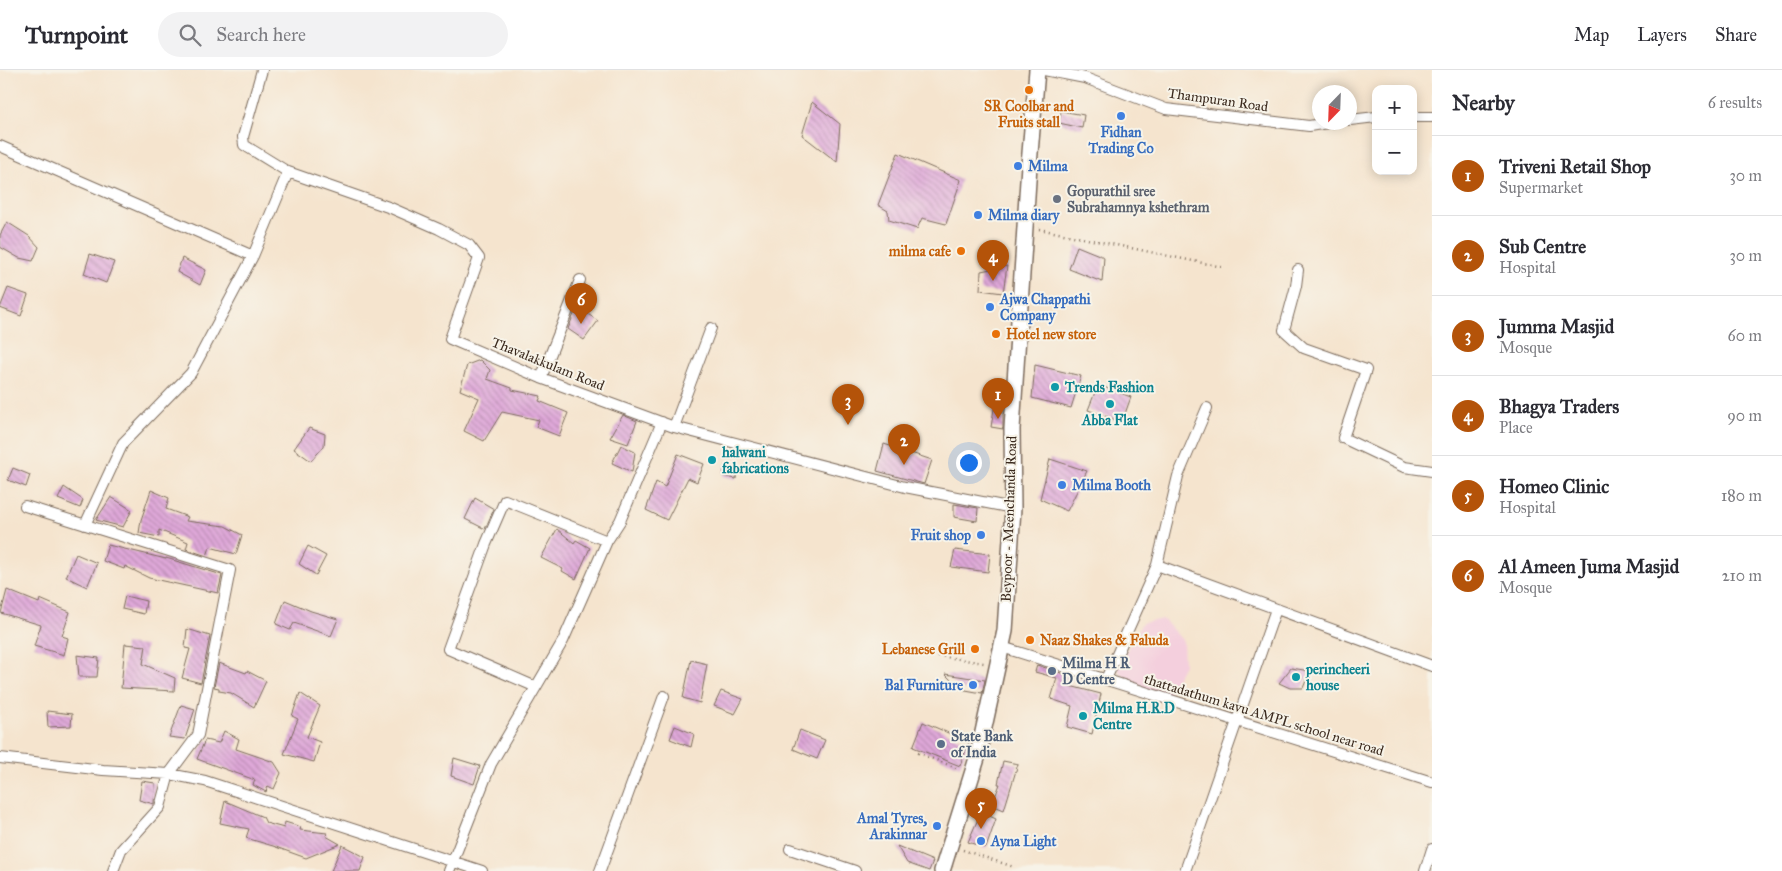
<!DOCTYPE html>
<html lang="en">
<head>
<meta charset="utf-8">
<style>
	:root { --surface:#fff; --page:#f2f2f3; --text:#2b2b33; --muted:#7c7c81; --line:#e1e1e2; --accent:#b45309 }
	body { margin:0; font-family:"IM FELL Great Primer",serif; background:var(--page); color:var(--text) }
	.controls { position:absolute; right:15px; top:15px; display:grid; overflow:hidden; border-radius:10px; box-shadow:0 2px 12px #0003 }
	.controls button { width:45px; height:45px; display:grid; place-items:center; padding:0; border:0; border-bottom:1px solid var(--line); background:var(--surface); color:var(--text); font:25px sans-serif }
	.compass { position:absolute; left:1312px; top:15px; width:45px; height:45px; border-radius:50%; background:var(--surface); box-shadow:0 2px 12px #0003; rotate:203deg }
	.you { position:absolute; left:968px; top:392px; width:18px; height:18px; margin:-12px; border:4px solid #fff; border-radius:50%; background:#1a73e8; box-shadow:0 0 0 8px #1a73e833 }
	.badge { display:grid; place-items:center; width:32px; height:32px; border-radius:50%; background:var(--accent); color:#fff; font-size:16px; font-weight:700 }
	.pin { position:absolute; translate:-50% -41px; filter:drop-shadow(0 1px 2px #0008) }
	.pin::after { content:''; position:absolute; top:26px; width:18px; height:15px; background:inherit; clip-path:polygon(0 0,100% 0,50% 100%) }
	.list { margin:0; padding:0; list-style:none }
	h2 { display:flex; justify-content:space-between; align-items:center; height:65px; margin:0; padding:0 20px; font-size:21px }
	h2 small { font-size:16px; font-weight:400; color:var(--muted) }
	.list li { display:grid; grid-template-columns:32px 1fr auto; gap:15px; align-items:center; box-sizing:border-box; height:80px; padding:0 20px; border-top:1px solid var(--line) }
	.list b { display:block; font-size:19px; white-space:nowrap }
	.list p { margin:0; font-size:16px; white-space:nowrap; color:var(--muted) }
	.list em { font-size:16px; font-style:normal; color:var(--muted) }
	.icon { flex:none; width:28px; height:28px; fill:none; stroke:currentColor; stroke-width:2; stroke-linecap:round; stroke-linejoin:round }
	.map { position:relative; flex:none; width:1432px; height:801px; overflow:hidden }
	header { display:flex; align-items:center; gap:30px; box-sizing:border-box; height:70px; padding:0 25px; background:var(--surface); border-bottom:1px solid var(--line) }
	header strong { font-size:24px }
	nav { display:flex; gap:28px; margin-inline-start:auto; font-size:18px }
	.search { width:350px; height:45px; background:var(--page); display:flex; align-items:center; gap:12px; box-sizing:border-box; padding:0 18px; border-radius:28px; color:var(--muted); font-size:19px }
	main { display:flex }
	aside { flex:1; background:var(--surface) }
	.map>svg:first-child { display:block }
</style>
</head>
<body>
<header>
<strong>Turnpoint</strong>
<div class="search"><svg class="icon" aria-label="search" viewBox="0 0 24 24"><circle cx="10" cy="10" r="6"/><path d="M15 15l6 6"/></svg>Search here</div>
<nav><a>Map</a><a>Layers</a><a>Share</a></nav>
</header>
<main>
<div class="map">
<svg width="1432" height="801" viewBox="0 0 1432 801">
	<defs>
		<pattern id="building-back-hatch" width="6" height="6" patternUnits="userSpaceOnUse" patternTransform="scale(1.25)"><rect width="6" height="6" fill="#dfa8d9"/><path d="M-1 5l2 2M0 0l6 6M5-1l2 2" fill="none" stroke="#b689af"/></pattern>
	</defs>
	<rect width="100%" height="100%" fill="#f7f3e8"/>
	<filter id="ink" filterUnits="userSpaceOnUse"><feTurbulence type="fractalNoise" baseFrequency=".02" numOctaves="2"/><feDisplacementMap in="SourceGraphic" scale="10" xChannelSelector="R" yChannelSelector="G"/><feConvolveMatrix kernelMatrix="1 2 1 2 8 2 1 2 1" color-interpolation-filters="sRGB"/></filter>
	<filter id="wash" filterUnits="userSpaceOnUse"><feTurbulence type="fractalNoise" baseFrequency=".0096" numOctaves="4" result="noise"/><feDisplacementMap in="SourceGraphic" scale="20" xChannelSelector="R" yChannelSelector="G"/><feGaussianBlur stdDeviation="1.12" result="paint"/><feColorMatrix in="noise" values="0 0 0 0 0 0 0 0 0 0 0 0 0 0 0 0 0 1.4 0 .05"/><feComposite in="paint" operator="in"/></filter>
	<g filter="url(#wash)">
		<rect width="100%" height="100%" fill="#f5e4ce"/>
		<path fill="#f4cfdd" d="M1163,549L1183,571L1184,595L1166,629L1145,623L1125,610L1117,598L1142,553Z"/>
		<g id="blocks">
			<path fill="url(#building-back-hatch)" d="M812,32L840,54L837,92L802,65Z
				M1061,41L1084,45L1082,58L1059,53Z
				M898,83L961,110L946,154L922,148L917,159L889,150L888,141L878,135Z
				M7,152L29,166L39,177L33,191L19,188L0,177V165Z
				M1077,176L1104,187L1102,212L1069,199Z
				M90,184L114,192L106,213L84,204Z
				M182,188L206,200L200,215L177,202Z
				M1007,196L1003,223L980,220L981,201Z
				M8,218L28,225L21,246L0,238Z
				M579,238L598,251L584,270L568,259L574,244Z
				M480,290L490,300L487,309L512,318V320L541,326L539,331L568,343L559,366L536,357L539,350L502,342L484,371L464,361L479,328L460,320L467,295Z
				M1035,295L1081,306L1071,338L1032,328Z
				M1098,315L1131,327L1122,352L1088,340Z
				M994,339L1003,340V359L991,357Z
				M623,345L637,351L628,374L610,368Z
				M309,358L325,364L324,376L311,391L294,379Z
				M884,374L932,390L924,414L877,401Z
				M621,375L635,382L632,402L612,393Z
				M678,384L704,394L697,412L688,408L667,450L646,440L656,412L665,417Z
				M1050,389L1087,401L1067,441L1040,429Z
				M725,395L737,398L736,409L723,406Z
				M13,398L30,405L26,417L8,410Z
				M64,417L83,430L80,438L58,429Z
				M151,420L169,428L166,439L188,447L186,451L225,456L242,465L236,484L210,477L207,486L186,479L188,472L159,460V467L139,463L141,450Z
				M111,427L132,440L123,457L96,450Z
				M475,428L494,439L485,459L465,449Z
				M954,434L978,438L977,451L954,447Z
				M557,459L574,473L576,470L590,478L576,509L562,501L563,499L541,488Z
				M108,475L166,489V488L222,505L218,523L149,508L125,496L124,499L103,491Z
				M308,476L326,486L316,505L299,494Z
				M955,480L990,484L988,502L951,497Z
				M76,484L97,493L87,517L66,507Z
				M7,520L39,533L40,529L70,542L62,566L68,568L64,585L34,576L41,555L1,543Z
				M125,526L146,531L144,544L122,539Z
				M285,530L311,541L338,549L331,566L294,553L290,560L276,554Z
				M187,559L210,566L201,613L182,608L190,579L185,578Z
				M125,574L146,576L143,594L175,608L174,621L121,618Z
				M77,585L99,588L97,607H79Z
				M691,590L707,594L700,633L683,628Z
				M219,593L246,603L247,601L266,611L254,637L231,623L219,621V618L214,617Z
				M1037,595L1067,605L1066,615L1101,624L1092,664L1067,657L1072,636L1051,629L1057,608L1035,602Z
				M1291,598L1310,601L1303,618H1290L1279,613Z
				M945,604L985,610L982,623L960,619Z
				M721,621L743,629L735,644L714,636Z
				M300,623L320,636L307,667L320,672L314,692L284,684L298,649L292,646Z
				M181,635L195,639L185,669L169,667Z
				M47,641L72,644L71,656L48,657Z
				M923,652L969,672L960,696L913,677Z
				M675,656L694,664L691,677L670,669Z
				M800,660L825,670L817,689L793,679Z
				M224,661L239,669L236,679L274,692L281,703L274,719L268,716L266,722L253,715L255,710L197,689L205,670L219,673Z
				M454,688L480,696L474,714L451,706Z
				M1003,691L1018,694L1004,740L992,735L1000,714H998Z
				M142,711L155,713L154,734L139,730Z
				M225,731L263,747L266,753L284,758L285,752L301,757L300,760L327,763L326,766L340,774L306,788L273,776L246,768L249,759L220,753Z
				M981,742L996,749L986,778L968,772Z
				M342,775L365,787L360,801H331Z
				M897,776L933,791L929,801L907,793Z"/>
		</g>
	</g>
	<g filter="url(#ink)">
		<use href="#blocks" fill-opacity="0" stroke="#7c6b5c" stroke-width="1"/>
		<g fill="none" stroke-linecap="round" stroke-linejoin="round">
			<defs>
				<path id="street" d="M262,0L243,67L244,75L288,102L391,138L439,159L469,175L479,188L450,269L541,308L674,357L905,417L1013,438
					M1044,0L1085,8L1166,39L1309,56L1334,52
					M1413,47H1432
					M1350,50L1376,47
					M0,76L253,186
					M1298,200L1296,216L1284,260L1304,278L1366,300L1343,368L1404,397L1432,401
					M541,308L580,210
					M674,357L711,258
					M25,436L230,500L198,665L169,704L160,737L121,780L113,801
					M85,455L123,373L191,303L253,186L288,102
					M1157,495L1432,596
					M1002,577L1432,712
					M1106,609L1157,495L1178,406L1207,338
					M536,617L448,579L486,474L505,430L607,471
					M0,688L103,700L169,704L205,711L482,801
					M790,779L855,801
					M449,801L491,694L563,571L607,471L620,451L662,352
					M600,801L664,626
					M1185,801L1276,539
					M1425,801L1432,779"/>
				<path id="secondary" d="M942,801L978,685L1005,561L1013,438L1012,359L1029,95L1037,0"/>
			</defs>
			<use href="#street" stroke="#7c6b5c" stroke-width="12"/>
			<use href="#secondary" stroke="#7c6b5c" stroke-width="18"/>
			<path stroke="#7c6b5c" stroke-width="2.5" stroke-dasharray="1 4" stroke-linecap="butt" d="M1039,159L1222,197
				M933,585L984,593
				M918,683L959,699
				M963,780L1014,797"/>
			<use href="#street" stroke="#fff" stroke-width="10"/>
			<use href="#secondary" stroke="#fff" stroke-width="15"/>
		</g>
	</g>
	<g fill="#e8710a" stroke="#f7f3e8" stroke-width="2">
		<circle cx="1029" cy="20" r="5"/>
		<circle cx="961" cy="181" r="5"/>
		<circle cx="996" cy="264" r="5"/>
		<circle cx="1030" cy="570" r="5"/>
		<circle cx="975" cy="579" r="5"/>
	</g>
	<g fill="#3f7fe0" stroke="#f7f3e8" stroke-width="2">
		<circle cx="1121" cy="46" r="5"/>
		<circle cx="1018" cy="96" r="5"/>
		<circle cx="978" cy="145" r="5"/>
		<circle cx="990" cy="237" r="5"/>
		<circle cx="1062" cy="415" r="5"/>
		<circle cx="981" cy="465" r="5"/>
		<circle cx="973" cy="615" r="5"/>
		<circle cx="937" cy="756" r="5"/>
		<circle cx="981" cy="771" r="5"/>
	</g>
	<circle fill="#6b7280" stroke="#f7f3e8" stroke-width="2" cx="1057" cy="129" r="5"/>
	<g fill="#0f9aa8" stroke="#f7f3e8" stroke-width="2">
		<circle cx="1055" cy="317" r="5"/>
		<circle cx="1110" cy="334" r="5"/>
		<circle cx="712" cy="390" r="5"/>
		<circle cx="1296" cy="607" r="5"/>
		<circle cx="1083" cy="646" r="5"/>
	</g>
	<g fill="#5c6f8a" stroke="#f7f3e8" stroke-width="2">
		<circle cx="1052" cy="601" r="5"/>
		<circle cx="941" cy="674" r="5"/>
	</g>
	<g text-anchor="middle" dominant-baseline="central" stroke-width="4" stroke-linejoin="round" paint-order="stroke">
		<g font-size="14" fill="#3b2a1e" stroke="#f7f3e8">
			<text transform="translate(1218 30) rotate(8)">Thampuran Road</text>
			<text transform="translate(548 294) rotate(22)">Thavalakkulam Road</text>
			<text transform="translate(1009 449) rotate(-88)">Beypoor - Meenchanda Road</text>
			<text transform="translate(1264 645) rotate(17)">thattadathum kavu AMPL school near road</text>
		</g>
		<g font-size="14" font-weight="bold" fill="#c56008" stroke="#f7f3e8" text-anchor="end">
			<text x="1029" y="36" text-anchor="middle">SR Coolbar and<tspan x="1029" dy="16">Fruits stall</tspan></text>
			<text x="951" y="181">milma cafe</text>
			<text x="1006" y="264" text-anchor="start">Hotel new store</text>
			<text x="1040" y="570" text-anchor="start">Naaz Shakes &amp; Faluda</text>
			<text x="965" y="579">Lebanese Grill</text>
		</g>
		<g font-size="14" font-weight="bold" fill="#366cbe" stroke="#f7f3e8" text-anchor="start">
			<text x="1121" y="62" text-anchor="middle">Fidhan<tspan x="1121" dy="16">Trading Co</tspan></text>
			<text x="1028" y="96">Milma</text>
			<text x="988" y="145">Milma diary</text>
			<text x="1000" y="229">Ajwa Chappathi<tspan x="1000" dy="16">Company</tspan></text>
			<text x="1072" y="415">Milma Booth</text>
			<text x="971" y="465" text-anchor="end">Fruit shop</text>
			<text x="963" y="615" text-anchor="end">Bal Furniture</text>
			<text x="927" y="748" text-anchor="end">Amal Tyres,<tspan x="927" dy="16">Arakinnar</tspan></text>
			<text x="991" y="771">Ayna Light</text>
		</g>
		<g font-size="14" font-weight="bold" fill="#5b616d" stroke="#f7f3e8" text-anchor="start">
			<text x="1067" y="121">Gopurathil sree<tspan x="1067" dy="16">Subrahamnya kshethram</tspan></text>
		</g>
		<g font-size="14" font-weight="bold" fill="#0d838f" stroke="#f7f3e8" text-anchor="start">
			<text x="1065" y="317">Trends Fashion</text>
			<text x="1110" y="350" text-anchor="middle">Abba Flat</text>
			<text x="722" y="382">halwani<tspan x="722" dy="16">fabrications</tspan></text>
			<text x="1306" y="599">perincheeri<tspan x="1306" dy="16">house</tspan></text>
			<text x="1093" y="638">Milma H.R.D<tspan x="1093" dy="16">Centre</tspan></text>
		</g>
		<g font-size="14" font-weight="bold" fill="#4e5e75" stroke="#f7f3e8" text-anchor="start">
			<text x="1062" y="593">Milma H R<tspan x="1062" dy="16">D Centre</tspan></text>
			<text x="951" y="666">State Bank<tspan x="951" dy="16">of India</tspan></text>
		</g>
	</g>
</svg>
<div class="controls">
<button>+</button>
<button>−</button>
</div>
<svg class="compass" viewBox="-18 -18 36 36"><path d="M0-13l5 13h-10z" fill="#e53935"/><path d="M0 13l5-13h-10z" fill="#7c7c81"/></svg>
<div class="you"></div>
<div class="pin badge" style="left:998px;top:349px">1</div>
<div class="pin badge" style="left:904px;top:395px">2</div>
<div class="pin badge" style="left:848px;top:355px">3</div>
<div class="pin badge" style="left:993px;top:211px">4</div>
<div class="pin badge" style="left:981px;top:759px">5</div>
<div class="pin badge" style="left:581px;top:254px">6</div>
</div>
<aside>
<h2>Nearby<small>6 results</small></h2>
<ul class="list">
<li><span class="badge">1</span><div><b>Triveni Retail Shop</b><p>Supermarket</p></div><em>30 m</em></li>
<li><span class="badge">2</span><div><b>Sub Centre</b><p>Hospital</p></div><em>30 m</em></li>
<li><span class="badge">3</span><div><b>Jumma Masjid</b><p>Mosque</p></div><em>60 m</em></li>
<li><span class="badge">4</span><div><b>Bhagya Traders</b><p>Place</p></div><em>90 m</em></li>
<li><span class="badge">5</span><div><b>Homeo Clinic</b><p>Hospital</p></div><em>180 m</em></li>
<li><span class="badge">6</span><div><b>Al Ameen Juma Masjid</b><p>Mosque</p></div><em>210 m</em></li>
</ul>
</aside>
</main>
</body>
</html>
